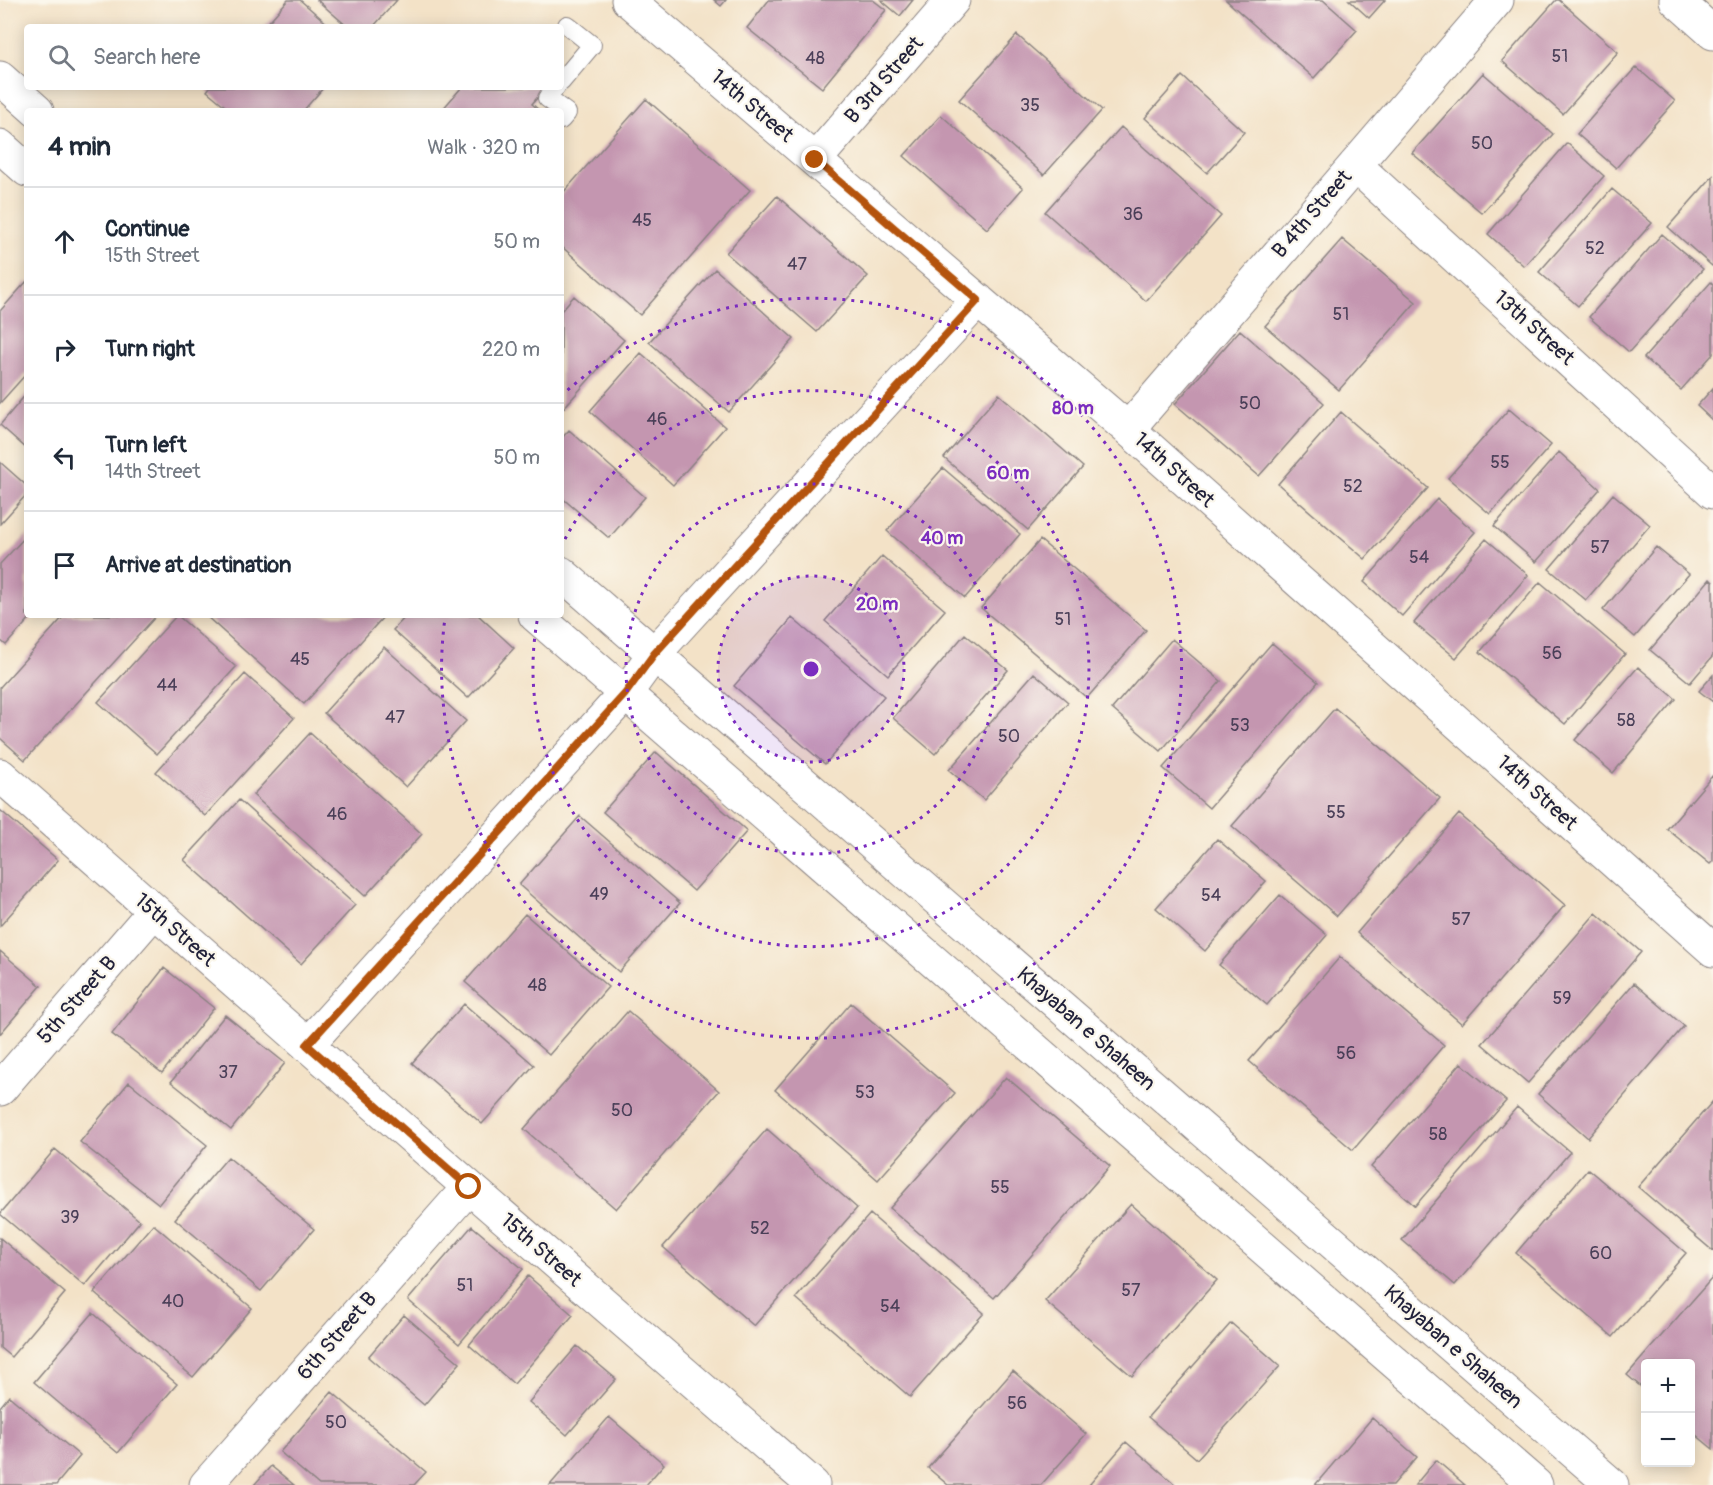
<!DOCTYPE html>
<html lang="en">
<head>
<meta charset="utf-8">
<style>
	:root { --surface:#fff; --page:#f6f6f7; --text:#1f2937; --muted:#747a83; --line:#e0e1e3 }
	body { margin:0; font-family:Pangolin,sans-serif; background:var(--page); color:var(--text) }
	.controls { position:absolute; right:18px; bottom:18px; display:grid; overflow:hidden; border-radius:6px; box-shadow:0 3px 15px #0003 }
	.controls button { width:54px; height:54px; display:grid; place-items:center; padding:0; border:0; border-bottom:2px solid var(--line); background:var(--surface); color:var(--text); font:30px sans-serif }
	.stop { position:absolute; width:18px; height:18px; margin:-14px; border:4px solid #b45309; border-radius:50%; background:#fff }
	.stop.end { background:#b45309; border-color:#fff; box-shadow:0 2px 6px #0008 }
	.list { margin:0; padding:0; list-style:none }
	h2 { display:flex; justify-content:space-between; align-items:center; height:78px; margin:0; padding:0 24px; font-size:26px }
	h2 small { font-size:20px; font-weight:400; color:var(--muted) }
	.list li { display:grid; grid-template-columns:39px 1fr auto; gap:18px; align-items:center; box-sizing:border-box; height:108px; padding:0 24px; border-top:2px solid var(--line) }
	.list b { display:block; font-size:22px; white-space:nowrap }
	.list p { margin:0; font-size:20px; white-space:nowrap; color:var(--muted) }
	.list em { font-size:20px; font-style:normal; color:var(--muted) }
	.icon { flex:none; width:33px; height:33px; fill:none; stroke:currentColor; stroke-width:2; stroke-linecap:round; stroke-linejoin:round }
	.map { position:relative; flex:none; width:1713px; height:1485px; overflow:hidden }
	.search { position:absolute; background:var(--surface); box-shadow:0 3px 15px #0003; left:24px; top:24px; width:540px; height:66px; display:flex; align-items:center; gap:15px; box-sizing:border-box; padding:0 21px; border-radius:6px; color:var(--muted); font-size:22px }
	.panel { position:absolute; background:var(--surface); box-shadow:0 3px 15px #0003; left:24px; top:108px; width:540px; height:510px; border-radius:6px }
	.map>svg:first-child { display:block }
</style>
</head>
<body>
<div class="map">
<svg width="1713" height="1485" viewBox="0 0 1713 1485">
	<rect width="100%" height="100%" fill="#fbf7ec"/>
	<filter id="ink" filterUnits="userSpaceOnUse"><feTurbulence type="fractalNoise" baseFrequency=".0167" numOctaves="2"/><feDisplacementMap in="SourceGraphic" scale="12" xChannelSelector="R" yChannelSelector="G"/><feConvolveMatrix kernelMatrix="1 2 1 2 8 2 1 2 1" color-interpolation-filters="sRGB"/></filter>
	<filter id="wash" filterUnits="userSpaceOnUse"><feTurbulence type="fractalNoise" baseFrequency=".008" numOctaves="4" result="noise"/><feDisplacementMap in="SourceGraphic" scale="24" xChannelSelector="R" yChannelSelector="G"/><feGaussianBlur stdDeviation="1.35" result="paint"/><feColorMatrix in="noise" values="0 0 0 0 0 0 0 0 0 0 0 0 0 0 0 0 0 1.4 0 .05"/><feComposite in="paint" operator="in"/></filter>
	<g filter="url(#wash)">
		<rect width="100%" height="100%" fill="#f3e2c7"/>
		<g id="blocks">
			<path fill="#c496b0" d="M288,0H300L331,27H264Z
				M317,0H397L373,27H348Z
				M714,0H726L721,6Z
				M769,0H873L886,10L822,88L747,28Z
				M881,0H913L900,16Z
				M1226,0H1323L1357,30L1314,78Z
				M1349,0H1385L1369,18Z
				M1556,0H1559L1618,52L1563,114L1502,61Z
				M1017,35L1102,110L1044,175L959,100Z
				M1636,67L1675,101L1616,168L1577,134Z
				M1483,73L1553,134L1482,213L1412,153Z
				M1182,76L1244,132L1207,173L1145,118Z
				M210,87H324L303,111H231L207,91Z
				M462,87H546L532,104L540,111H441Z
				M646,99L750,190L640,315L561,246V195Z
				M941,115L1023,188L987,229L904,156Z
				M1121,127L1221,216L1146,301L1045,212Z
				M1567,143L1604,176L1524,266L1488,234Z
				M1713,176V265L1712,266L1668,227Z
				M1612,189L1652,223L1578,306L1539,272Z
				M777,196L868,276L817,332L726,253Z
				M1662,234L1703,269L1629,352L1589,317Z
				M1342,239L1416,302L1339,390L1265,326Z
				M715,269L794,339L729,412L649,342Z
				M27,281V373L0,403V311Z
				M1711,282L1713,284V354L1681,390L1644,358Z
				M574,296L624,340L561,411V311Z
				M1240,330L1324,403L1259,476L1175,404Z
				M641,353L725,427L673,485L590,411Z
				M1713,388V421L1697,406Z
				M27,393V449L0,425Z
				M999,394L1083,467L1028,530L944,458Z
				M1509,409L1551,445L1490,514L1448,478Z
				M1341,412L1428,488L1365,559L1278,484Z
				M569,430L645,497L609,538L561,497V439Z
				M1559,452L1600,489L1536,562L1494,526Z
				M0,462L27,486V494L0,524Z
				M943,468L1020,534L965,598L887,531Z
				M1613,494L1650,525L1586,600L1549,569Z
				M1437,499L1475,532L1402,616L1364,582Z
				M27,535V615H33L6,645L0,640V564Z
				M1486,539L1528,575L1456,658L1414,623Z
				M1040,540L1146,630L1087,698L981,608Z
				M1656,547L1689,574L1635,637L1603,610Z
				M882,556L945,610L888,675L825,621Z
				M1710,579L1713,582V656L1690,683L1650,650Z
				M1540,582L1625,654L1565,724L1480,652Z
				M65,615H157L25,760L0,738V687Z
				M177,615L236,667L157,754L98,702Z
				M205,615H385L304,704Z
				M407,615H478L514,648L468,698L393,630Z
				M792,618L884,696L825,764L734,686Z
				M965,634L1008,670L935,754L893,718Z
				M1172,639L1221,681L1161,751L1112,709Z
				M1272,643L1318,682L1209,808L1163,768Z
				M384,647L466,721L406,787L324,713Z
				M1638,667L1676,699L1613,773L1575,740Z
				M1034,673L1068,702L984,800L949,770Z
				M245,674L294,718L205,816L156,772Z
				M1713,675V702L1699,691Z
				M1335,708L1440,798L1337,916L1232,826Z
				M310,733L422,834L365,896L253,795Z
				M656,752L747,831L694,891L603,812Z
				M1713,775V861L1710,864L1667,829Z
				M239,800L355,905L301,964L184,860Z
				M0,810L58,860L0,926Z
				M1459,814L1565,905L1462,1024L1357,933Z
				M580,816L680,903L619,972L519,885Z
				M1217,839L1266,881L1205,951L1156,908Z
				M1280,895L1327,935L1267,1005L1219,965Z
				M1596,913L1641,952L1528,1083L1482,1044Z
				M525,914L608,987L549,1055L465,982Z
				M0,951L41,986L0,1034Z
				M1340,957L1444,1045L1353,1150L1249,1061Z
				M164,968L214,1008L162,1073L112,1034Z
				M1634,983L1684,1026L1588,1138L1538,1094Z
				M851,1003L955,1093L878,1180L775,1090Z
				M464,1004L534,1065L482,1124L412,1063Z
				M628,1011L719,1091L616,1209L524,1129Z
				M225,1015L285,1063L231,1130L171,1082Z
				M1461,1063L1506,1101L1415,1206L1371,1167Z
				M1006,1077L1110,1166L994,1298L890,1208Z
				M129,1082L207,1145L159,1204L80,1142Z
				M1713,1101V1251L1638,1187Z
				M1517,1107L1570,1152L1455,1285L1402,1240Z
				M767,1129L857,1208L754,1326L663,1247Z
				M55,1149L140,1221L85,1286L0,1214Z
				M228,1157L314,1229L261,1291L175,1219Z
				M1588,1169L1686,1253L1613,1337L1516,1253Z
				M1131,1204L1217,1280L1132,1376L1045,1301Z
				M870,1214L984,1313L910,1397L796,1298Z
				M153,1224L252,1308L193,1377L94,1293Z
				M472,1226L523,1269L459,1344L408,1300Z
				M0,1238L65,1293L11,1357L0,1348Z
				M528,1276L573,1315L514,1384L469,1345Z
				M1713,1277V1449L1690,1430V1364H1646V1391L1627,1375Z
				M93,1313L177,1384L118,1453L34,1382Z
				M404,1315L460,1363L424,1405L368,1357Z
				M1231,1323L1280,1366L1197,1459L1148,1417Z
				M577,1346L616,1379L567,1435L529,1402Z
				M1013,1371L1086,1434L1041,1485H948L928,1468Z
				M332,1392L426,1472L414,1485H319L280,1452Z
				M9,1396L80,1456L56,1485H0V1407Z
				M609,1417L664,1464L646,1485H550Z
				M1372,1418L1417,1457L1393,1485H1315Z
				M1126,1442L1176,1485H1089Z
				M1436,1460L1465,1485H1415Z
				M271,1466L294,1485H254Z"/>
		</g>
	</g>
	<g filter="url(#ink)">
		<use href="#blocks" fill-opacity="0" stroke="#8a8281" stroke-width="1.5"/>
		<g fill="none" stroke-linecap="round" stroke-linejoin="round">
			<defs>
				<path id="lane" d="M561,82L592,45L567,25
					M556,87L547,98L567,113L561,120"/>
				<path id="street" d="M628,0L1128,429L1713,950
					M1676,0L1713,33
					M815,160L953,0
					M1355,165L1713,492
					M1128,429L1497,0
					M0,775L469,1187L813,1485
					M307,1045L625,694L654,654L978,300
					M0,1089L154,911
					M206,1485L469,1187"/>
				<path id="secondary" d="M0,78L37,111
					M0,146L27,170
					M561,573L1612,1485
					M535,615L1536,1485"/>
			</defs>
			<use href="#lane" stroke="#8a8281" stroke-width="20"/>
			<use href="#street" stroke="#8a8281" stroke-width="35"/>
			<use href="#secondary" stroke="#8a8281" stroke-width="35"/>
			<use href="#lane" stroke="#fff" stroke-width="18"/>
			<use href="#street" stroke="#fff" stroke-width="33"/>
			<use href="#secondary" stroke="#fff" stroke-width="33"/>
		</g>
	</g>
	<g fill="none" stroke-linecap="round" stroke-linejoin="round" filter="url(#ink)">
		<path stroke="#b45309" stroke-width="8" d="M469,1187L307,1045L625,694L654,654L978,300L815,160"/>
	</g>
	<circle cx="811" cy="669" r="93" fill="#7b2cbf" fill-opacity=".12"/>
	<g fill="none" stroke="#7b2cbf" stroke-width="3" stroke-dasharray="3 6">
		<circle cx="811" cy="669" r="93"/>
		<circle cx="811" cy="669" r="185"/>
		<path d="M561 547A278 278 0 1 1 538 616"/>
		<path d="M561 396A370 370 0 1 1 445 618"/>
	</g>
	<g text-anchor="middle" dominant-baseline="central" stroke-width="4.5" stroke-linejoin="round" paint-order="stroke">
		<g font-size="18" fill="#4a3f58">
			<text x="1560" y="56">51</text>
			<text x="815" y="58">48</text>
			<text x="1030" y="105">35</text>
			<text x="1482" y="143">50</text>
			<text x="1133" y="214">36</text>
			<text x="642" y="220">45</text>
			<text x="1595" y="248">52</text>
			<text x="797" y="264">47</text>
			<text x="1341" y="314">51</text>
			<text x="1250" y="403">50</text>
			<text x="657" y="419">46</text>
			<text x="1500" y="462">55</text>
			<text x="1353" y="486">52</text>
			<text x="1600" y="547">57</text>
			<text x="1419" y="557">54</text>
			<text x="1063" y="619">51</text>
			<text x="1552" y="653">56</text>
			<text x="300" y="659">45</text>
			<text x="167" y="685">44</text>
			<text x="395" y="717">47</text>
			<text x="1626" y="720">58</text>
			<text x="1240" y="725">53</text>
			<text x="1009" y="736">50</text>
			<text x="1336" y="812">55</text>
			<text x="337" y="814">46</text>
			<text x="599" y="894">49</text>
			<text x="1211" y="895">54</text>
			<text x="1461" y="919">57</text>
			<text x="537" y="985">48</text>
			<text x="1562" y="998">59</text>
			<text x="1346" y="1053">56</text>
			<text x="228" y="1072">37</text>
			<text x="865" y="1092">53</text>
			<text x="622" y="1110">50</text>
			<text x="1438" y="1134">58</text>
			<text x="1000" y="1187">55</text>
			<text x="70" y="1217">39</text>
			<text x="760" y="1228">52</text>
			<text x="1601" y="1253">60</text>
			<text x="465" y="1285">51</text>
			<text x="1131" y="1290">57</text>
			<text x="173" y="1301">40</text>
			<text x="890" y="1306">54</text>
			<text x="1017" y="1403">56</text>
			<text x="336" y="1422">50</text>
		</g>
		<g font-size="21" fill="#22223b" stroke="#fbf7ec">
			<text transform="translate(884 80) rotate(-49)">B 3rd Street</text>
			<text transform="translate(752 106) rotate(40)">14th Street</text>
			<text transform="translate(1312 214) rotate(-49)">B 4th Street</text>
			<text transform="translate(1534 328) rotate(42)">13th Street</text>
			<text transform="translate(1174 470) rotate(42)">14th Street</text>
			<text transform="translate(1537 793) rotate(42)">14th Street</text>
			<text transform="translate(175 930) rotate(41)">15th Street</text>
			<text transform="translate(77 1000) rotate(-49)">5th Street B</text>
			<text transform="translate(1086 1029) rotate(41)">Khayaban e Shaheen</text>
			<text transform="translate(541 1250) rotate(41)">15th Street</text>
			<text transform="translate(337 1336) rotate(-49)">6th Street B</text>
			<text transform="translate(1453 1347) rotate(41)">Khayaban e Shaheen</text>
		</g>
	</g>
	<circle cx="811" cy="669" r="9" fill="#7b2cbf" stroke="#fbf7ec" stroke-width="3"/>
	<g font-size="18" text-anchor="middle" font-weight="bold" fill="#7b2cbf" stroke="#fbf7ec" stroke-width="4.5" stroke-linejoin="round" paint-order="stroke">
		<text x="1073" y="414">80 m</text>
		<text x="1008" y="479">60 m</text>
		<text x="942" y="544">40 m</text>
		<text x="877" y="610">20 m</text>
	</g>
</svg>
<div class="controls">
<button>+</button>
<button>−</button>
</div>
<div class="stop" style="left:469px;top:1187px"></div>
<div class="stop end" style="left:815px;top:160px"></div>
<div class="search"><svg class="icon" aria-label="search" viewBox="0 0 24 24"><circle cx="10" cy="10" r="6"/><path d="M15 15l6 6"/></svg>Search here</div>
<section class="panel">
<h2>4 min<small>Walk · 320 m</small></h2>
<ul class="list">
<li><svg class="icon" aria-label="ahead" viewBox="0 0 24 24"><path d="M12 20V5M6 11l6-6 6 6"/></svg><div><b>Continue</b><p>15th Street</p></div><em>50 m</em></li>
<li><svg class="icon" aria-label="right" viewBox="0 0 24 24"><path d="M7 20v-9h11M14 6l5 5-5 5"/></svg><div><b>Turn right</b></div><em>220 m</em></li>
<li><svg class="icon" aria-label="left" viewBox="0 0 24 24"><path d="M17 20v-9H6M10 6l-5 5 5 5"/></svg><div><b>Turn left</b><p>14th Street</p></div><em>50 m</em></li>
<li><svg class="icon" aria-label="arrive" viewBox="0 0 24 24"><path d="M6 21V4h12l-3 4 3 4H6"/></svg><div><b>Arrive at destination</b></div></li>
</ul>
</section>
</div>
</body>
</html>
